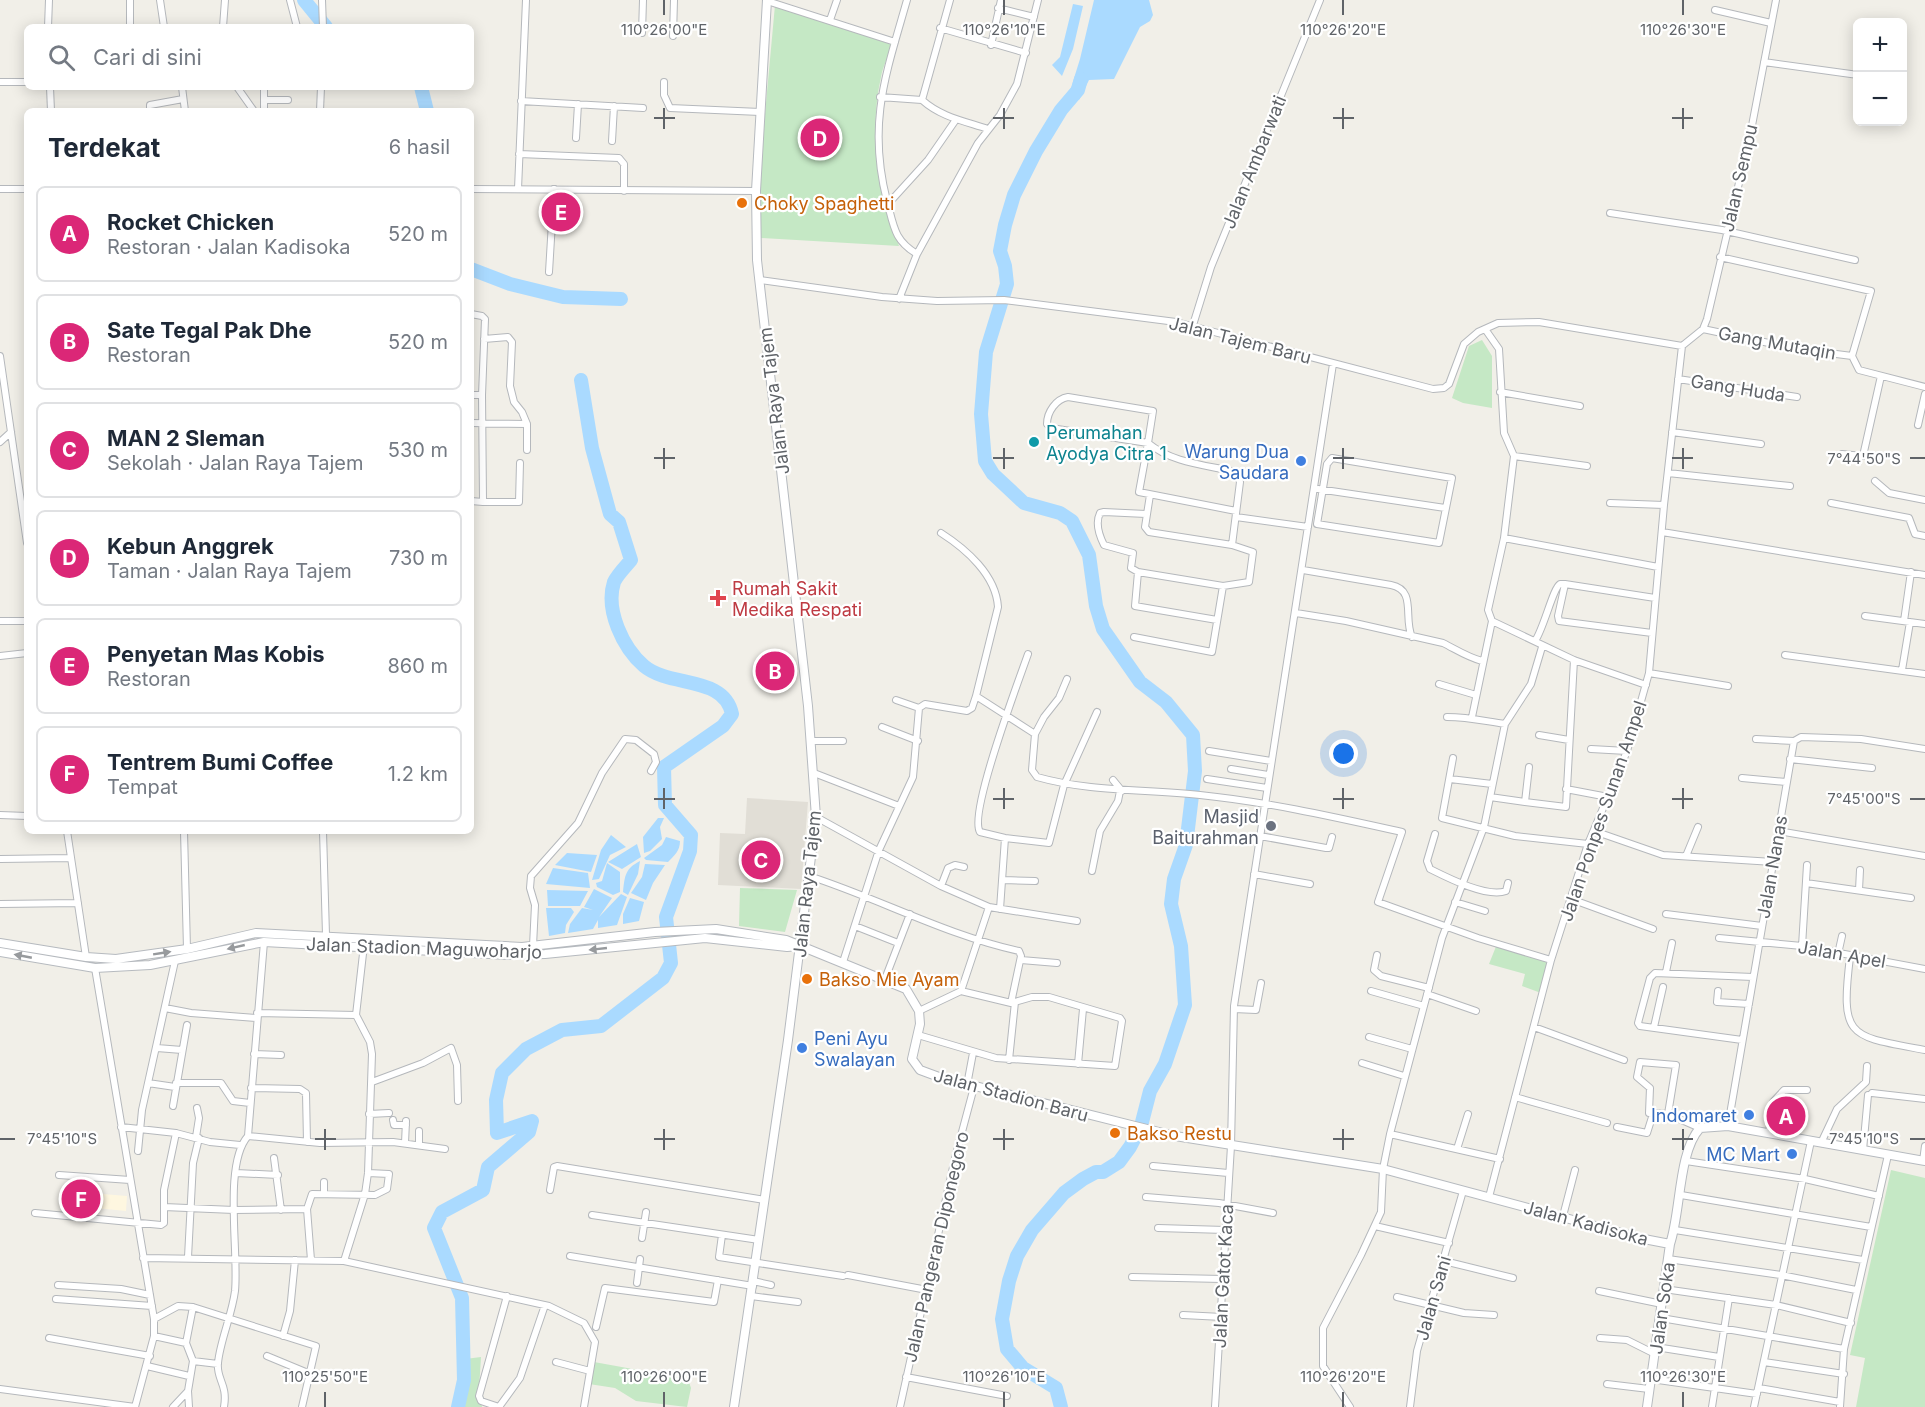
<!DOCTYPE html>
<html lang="id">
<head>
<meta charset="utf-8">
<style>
	:root { --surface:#fff; --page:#f6f6f7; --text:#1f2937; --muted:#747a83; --line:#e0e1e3; --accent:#db2777 }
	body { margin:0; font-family:Inter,sans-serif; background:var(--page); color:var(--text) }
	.controls { position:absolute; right:18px; top:18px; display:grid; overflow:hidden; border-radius:9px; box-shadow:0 3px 15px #0003 }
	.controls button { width:54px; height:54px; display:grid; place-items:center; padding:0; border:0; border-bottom:2px solid var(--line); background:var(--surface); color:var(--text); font:30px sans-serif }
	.you { position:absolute; left:1344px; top:754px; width:21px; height:21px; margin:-15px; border:4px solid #fff; border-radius:50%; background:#1a73e8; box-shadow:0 0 0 9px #1a73e833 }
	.badge { display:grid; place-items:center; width:39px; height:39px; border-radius:50%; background:var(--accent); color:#fff; font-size:20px; font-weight:700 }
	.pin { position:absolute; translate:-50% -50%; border:3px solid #fff; box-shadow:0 2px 6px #0006 }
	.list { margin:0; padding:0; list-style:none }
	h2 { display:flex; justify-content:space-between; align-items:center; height:78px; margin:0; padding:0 24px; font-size:26px }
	h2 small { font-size:20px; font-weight:400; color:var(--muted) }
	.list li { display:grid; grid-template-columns:39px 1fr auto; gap:18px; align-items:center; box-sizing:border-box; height:96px; margin:0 12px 12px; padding:0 12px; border:2px solid var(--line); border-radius:9px }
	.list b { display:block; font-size:22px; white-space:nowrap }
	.list p { margin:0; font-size:20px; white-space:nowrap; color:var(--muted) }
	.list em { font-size:20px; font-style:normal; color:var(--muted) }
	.icon { flex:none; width:33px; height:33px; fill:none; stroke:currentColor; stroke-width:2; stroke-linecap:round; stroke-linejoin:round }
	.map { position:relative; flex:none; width:1925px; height:1407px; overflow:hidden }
	.search { position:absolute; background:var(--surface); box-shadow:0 3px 15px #0003; left:24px; top:24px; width:450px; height:66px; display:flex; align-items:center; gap:15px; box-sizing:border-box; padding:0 21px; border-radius:9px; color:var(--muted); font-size:22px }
	.panel { position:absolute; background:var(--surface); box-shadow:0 3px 15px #0003; left:24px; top:108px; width:450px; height:726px; border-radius:9px }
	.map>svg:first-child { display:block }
</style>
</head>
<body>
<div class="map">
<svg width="1925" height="1407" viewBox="0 0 1925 1407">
	<rect width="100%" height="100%" fill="#f1efe8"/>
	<path fill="#fef7e0" d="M66,1191L127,1196L126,1211L65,1205Z"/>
	<path fill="#e1ded6" d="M747,798L808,802L801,889L718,885L720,833L745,834Z"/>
	<path fill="#c5e8c5" d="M775,5L894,43C889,54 883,66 881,77C868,135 880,192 899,246L761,238L759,179Z
		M1482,340L1492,356V408L1463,403L1452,398L1469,346Z
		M740,888L797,890L785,932L739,926Z
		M1497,944L1551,960L1541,993L1522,986L1525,974L1489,964Z
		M1891,1170L1925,1178V1407H1856L1865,1358L1850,1355Z
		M481,1357L479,1390L482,1407H461L468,1385L465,1359Z
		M594,1362L688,1379L691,1388L687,1407L636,1401L615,1388L589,1384Z"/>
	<path fill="#aadaff" d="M1094,0H1149L1153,15L1150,21L1140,27L1114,79L1089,80L1079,100L1070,91L1080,59Z
		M1073,4L1083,6L1073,49L1062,76L1052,65L1060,57Z
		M658,818H664L660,827L662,839L650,851L644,853L643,837Z
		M611,835L626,847L610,855L599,879L592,880L601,850Z
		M666,837L680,841C680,851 674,856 668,862L646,860L644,858L662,845Z
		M637,844L641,857L622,869L608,862Z
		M567,853L597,855L591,872L555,865Z
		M640,861L638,874L628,895L623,892C625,875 625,869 640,861Z
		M607,863L620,872V892L613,895L597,887L596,883L602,881Z
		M645,864L665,865L653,883L646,900L631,893L642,877Z
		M553,868L588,873L590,888L546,884Z
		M594,889L612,898L599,917L621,894L627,897L617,925L598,928V920L593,929L568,933L570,924L582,908L593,910L584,907Z
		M547,890L588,891L580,906H548Z
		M630,898L644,902L639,921L623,924V914Z
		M546,908H571L574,912L566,925L565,933L549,936Z"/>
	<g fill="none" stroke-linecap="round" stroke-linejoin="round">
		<path stroke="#aadaff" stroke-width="14" d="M304,0L326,27
			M421,87L427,111
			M471,269L510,284L563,297L621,299
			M458,1407L464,1380L462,1298L434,1228L442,1212L483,1190L488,1167L529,1132L532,1121L497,1133L496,1100L502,1073L526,1049L562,1030L601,1026L663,978L671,963L666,917L690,851L691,835L665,805L664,767L723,726L732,714C724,675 670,688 644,666C623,648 605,610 614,582C617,575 626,566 631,560L619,522L610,514L592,448L581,380
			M1061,1407L1056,1388L1023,1368L1007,1349L1002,1319L1009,1281L1017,1256L1032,1230L1064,1193L1083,1179L1096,1172H1103L1119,1162L1130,1147L1141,1126L1150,1091L1165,1064L1185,1005L1181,946L1171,904L1174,879L1186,845L1195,771L1193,735L1166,702L1140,682L1103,629L1096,606L1089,555L1072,521L1060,513L1024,503L993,474L985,461L981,414L986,352L1007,284L1005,266L1000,251L1005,225L1014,195L1036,151L1061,110L1078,90L1081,79"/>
		<defs>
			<path id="street" d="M130,0V27
				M160,0L164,27
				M290,0L297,27
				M322,0L323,27
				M767,1L895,42
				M998,8L1034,17
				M1715,10L1771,23
				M830,20L837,0
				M48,27L49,0
				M223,27L225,0
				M940,28L1026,53
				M642,33L643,0
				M673,36L674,0
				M991,45L1001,0
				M1764,62L1858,75
				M0,82H27
				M664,82V95L670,108L760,112
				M50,87L51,111
				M182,87L185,111
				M237,87L254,111
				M264,87V111
				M880,97L922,100C941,117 964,121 988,129
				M265,100H288
				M922,100L950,0
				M521,101L643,108
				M150,111V105L183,99
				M320,111L321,87
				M576,138L578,104
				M612,141L614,106
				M519,154L619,158L624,164V191
				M0,189H27
				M471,189L756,191
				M518,189L526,0
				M888,204L928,160L955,121
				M1610,213L1722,230L1855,260
				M917,254L978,143L1000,115L1017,84L1038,0
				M1720,257L1871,291L1852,356L1859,370L1925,387
				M549,272L554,189
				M760,280L882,297L937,301L1004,300L1176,322L1433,389L1444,388L1449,384L1464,344L1478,332L1498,323L1539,322L1682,346
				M899,299L917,254C894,240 894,227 887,201C867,123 886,74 907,0
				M471,314L482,316L485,319L482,395
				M1193,325L1211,267L1320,0
				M1485,329L1499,349L1504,433L1514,456L1504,538L1488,610L1492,621L1574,660L1646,685
				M1703,329L1797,349L1852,356
				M484,339L508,337L512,342L510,386L514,402L522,412L527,424V450
				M1682,346L1703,329L1707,319L1750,136L1776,0
				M0,356L27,543
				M1678,379L1797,397
				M1500,392L1580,406
				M471,395H482L483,502L471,501
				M471,423L527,424
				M1918,425L1925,394
				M1672,432L1761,444
				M0,442L11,432
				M1842,454L1863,456L1881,376
				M1514,456L1587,466
				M1332,458L1452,478L1439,543L1317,524L1327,464Z
				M1668,473L1790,486
				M1875,481L1889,493L1925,500
				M1318,489L1445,508
				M1150,495L1145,527L1149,532L1232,545
				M483,502H519L520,463
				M1610,503L1664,505
				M1831,503L1909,518L1915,534L1925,536
				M1146,514L1104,512L1100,513C1095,523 1099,535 1104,545L1133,553L1131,568L1138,572L1135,606L1217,620
				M1236,517L1308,527
				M1662,532L1925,575
				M1504,538L1658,567
				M1303,570L1391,585C1417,590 1403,618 1412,637
				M1138,572L1223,586
				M1296,613L1346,621L1443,643C1457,650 1467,657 1482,661
				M1865,616L1925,624
				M0,621H27
				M1904,621L1911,572
				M1652,633L1559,621L1558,616L1565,584L1655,598
				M1134,637L1212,652L1223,586L1249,582L1253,552L1232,545L1240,482L1236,472C1206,465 1172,463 1148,443L1153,411L1068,397C1056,399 1047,412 1047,424L1051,428L1148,443L1139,492L1236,511
				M1535,641C1544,628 1553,588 1560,584H1565
				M1028,654C1019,680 968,814 980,832L1005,838L1049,843L1064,785L1097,712
				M1785,655L1925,674
				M0,656L27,653
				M1902,670L1910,622
				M1649,673L1728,686
				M1439,684L1476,695
				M976,696L1035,734L1032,770L1037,777C1090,792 1145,789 1200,795C1268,802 1334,817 1402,832L1378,902L1478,938L1551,960
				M896,700L919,708L925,704L967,711L972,708L976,696L998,607C996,575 966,549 941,533
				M1447,717C1468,717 1484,721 1505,724
				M1472,717L1492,621
				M882,727L918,741
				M1035,734L1044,717L1059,698L1067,679
				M1539,735L1569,740
				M1756,739L1794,741
				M811,741H843
				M1591,749L1627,751
				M1209,751L1271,761
				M1453,758L1442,818L1515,836L1588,844
				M1790,759L1872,768
				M1231,769L1268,775
				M814,773L899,806
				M1742,778L1786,782
				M1207,779L1267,788
				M1450,779L1492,784
				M1113,780L1122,791
				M1566,789L1608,797
				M1490,797L1525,802L1529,767
				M1525,802L1566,807L1574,660
				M0,815L27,816
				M816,817L941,886L989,907L1077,921
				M67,831L86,957
				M184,831L187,949
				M323,831L326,935
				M1594,831L1663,855L1773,862
				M1778,831L1925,856
				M1435,834L1427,861L1430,869C1448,878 1487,898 1506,891L1508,883
				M1260,836L1326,848H1329L1332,837
				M1686,856L1698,827
				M0,859L71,858
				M1092,871L1100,831L1118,801L1120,791
				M1254,874L1310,884
				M809,876C880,899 946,935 1019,951L1021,956L1011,1003
				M1004,880L1035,881
				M1806,883L1911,898
				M941,886L948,868L955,865L964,867
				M1859,890L1860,870
				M1571,899L1653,929
				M1455,902L1485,911
				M0,904L78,903
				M1000,909L1005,838
				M1666,914L1762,926
				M855,926L898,943
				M1719,938L1802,946L1925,969
				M533,946L535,905L530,888L531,876L578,823L602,773L625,739L636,740L654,754L656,762L651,771
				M1802,946L1807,865
				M1838,954L1842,936
				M1377,955L1374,970L1381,976L1429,988
				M1850,957C1840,1039 1849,1036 1925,1050
				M1021,960L1057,963
				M843,962L879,850L913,777L919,708
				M95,968L154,1319V1336L135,1407
				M1666,972L1672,943
				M885,979L910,914
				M1371,991L1424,1006
				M1718,991L1717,1002L1749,1004
				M1427,994L1476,1011
				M165,1008L191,1013L256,1018
				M1234,1009L1256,1010L1261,983
				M919,1011L961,991L989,907
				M257,1013L356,1015
				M1534,1027L1624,1060
				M1654,1027L1663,987
				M918,1035L996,1058L1115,1066L1122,1021L1120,1018L1049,997H1032L1011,1003L961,991
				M1369,1037L1412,1049
				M1742,1040L1640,1026L1638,1023L1650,978L1655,973L1753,977
				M157,1048L182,1050
				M254,1054L281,1055
				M1009,1060L1015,1002
				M1362,1063L1404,1076
				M1078,1064L1083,1009
				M372,1082L423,1063L451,1048L457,1065L458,1101
				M148,1083L175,1087
				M176,1083H221L233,1101L250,1103
				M967,1085L973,1053
				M251,1088L300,1089L306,1093L307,1142
				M1872,1093L1925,1099
				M1515,1097L1607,1123
				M173,1106L187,1025
				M369,1114L389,1113
				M1668,1114L1676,1065L1640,1062L1637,1077L1650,1088L1649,1113L1668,1114L1700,1128
				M393,1120L394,1125H406
				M1728,1126L1794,741L1801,737L1861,739L1925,749
				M121,1127L176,1133L210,1142L240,1145
				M1617,1127L1647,1133L1653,1114
				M1769,1133L1773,1102L1784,1090H1807
				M1390,1134L1500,1159
				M248,1136L320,1143L393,1142L445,1149
				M196,1137L199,1118L197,1108
				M405,1143L406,1121
				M1821,1143L1837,1109L1866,1082L1867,1066
				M419,1145V1131
				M1457,1149L1468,1114
				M1863,1150L1868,1095
				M138,1151L142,1110L175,961
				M274,1158L281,1210
				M1686,1161L1805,1179L1879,1196
				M1923,1161L1925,1146
				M1153,1166L1228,1173
				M236,1173L278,1175
				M59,1175L130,1180
				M324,1182V1194
				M550,1190L554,1167L557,1166L765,1200
				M1681,1195L1871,1227
				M1146,1197L1219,1203L1273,1213
				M1489,1197L1551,960L1588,844L1627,751L1649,673L1664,505L1682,346
				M164,1207L234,1210L307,1209L312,1194L375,1195L387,1189L389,1174L368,1173
				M307,1209L311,1260
				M35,1213L161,1225L164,1223V1190L176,1133
				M592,1215L759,1240
				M1563,1216L1575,1170
				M1375,1226L1449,1243
				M1158,1228L1225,1230
				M1675,1230L1863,1260
				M722,1235L719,1257L843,1276
				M642,1238L646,1212
				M570,1256L753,1286
				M188,1257L193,1163L199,1138
				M143,1258L344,1261L549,1306L584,1323L595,1342L584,1407
				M1668,1259L1781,1275L1856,1290
				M344,1261L365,1194L368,1173L372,1054L370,1042L356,1015L364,945
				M1444,1261L1513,1278
				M848,1275L927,1290
				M1132,1277L1222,1279
				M753,1281L771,1285
				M637,1283L640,1259
				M58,1285L121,1289L150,1295
				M1664,1289L1776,1305L1851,1323
				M1599,1291L1662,1304
				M751,1296L798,1302
				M1397,1297L1464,1313L1494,1315
				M56,1299L152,1306
				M1183,1315L1222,1317
				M1661,1318L1844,1349L1840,1407
				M154,1319L178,1306L193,1307L316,1346L302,1407
				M596,1327L605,1288L714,1302L718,1280
				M154,1336L186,1343
				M283,1336L290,1311L295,1260
				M49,1338L150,1356
				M1600,1338L1627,1340L1655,1354
				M1656,1347L1719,1357
				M1844,1349L1888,1155
				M267,1356L308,1373
				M193,1361L186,1343L193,1307
				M556,1362L590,1371
				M1764,1362L1844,1374
				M147,1366L189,1376
				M906,1377L1007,1396
				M1651,1379L1757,1394
				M1607,1384L1649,1389
				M1759,1388L1840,1402
				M0,1389L135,1407
				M188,1391L189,1407
				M173,1407L188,1391L193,1361L218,1364
				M224,1407C228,1384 216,1379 218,1363C220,1341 232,1315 235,1291C239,1252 223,1164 248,1136L264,942
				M499,1407L481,1401L479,1396L507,1296
				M499,1407L520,1378L545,1305
				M900,1407L955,1158L974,1087
				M1215,1407L1231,1146L1234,1006L1333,364
				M1350,1407L1323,1366V1328L1361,1255L1381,1212L1383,1169L1390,1134L1442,938L1484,827L1505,724L1531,684L1542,647
				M1410,1407L1417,1351L1463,1191
				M1712,1407L1729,1298
				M1754,1407L1811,1141"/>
			<path id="secondary" d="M0,943L86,957L116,959L187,949L256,933L522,947L655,932L716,929L786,940L906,989L919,1011L920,1024L912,1059L920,1070L939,1077L1175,1136L1383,1169L1644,1239L1670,1244C1681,1212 1678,1152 1700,1128L1728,1126L1925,1161
				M0,952L95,968L150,965L264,942L508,955L545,954L705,938L787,947L799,946
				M734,1407L788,1040L816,817L808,706L757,260L756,191L767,0
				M1647,1407L1670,1244"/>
		</defs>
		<use href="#street" stroke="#b5b8bc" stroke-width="8"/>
		<use href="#secondary" stroke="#b6babf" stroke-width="10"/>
		<use href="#street" stroke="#fff" stroke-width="6"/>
		<use href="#secondary" stroke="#fff" stroke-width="8"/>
	</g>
	<defs><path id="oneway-solid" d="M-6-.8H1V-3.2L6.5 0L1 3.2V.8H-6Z" transform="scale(1.5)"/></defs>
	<g fill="#979a9d">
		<use href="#oneway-solid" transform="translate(236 947) rotate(167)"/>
		<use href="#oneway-solid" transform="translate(598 949) rotate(174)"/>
		<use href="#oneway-solid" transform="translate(162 953) rotate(-9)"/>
		<use href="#oneway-solid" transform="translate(23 956) rotate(-169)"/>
	</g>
	<path fill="none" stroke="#5f6368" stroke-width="2" d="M664,0V15M1004,0V15M1343,0V15M1683,0V15M664,108V129M1004,108V129M1343,108V129M1683,108V129M654,118H675M993,118H1014M1333,118H1354M1672,118H1693M664,448V469M1004,448V469M1343,448V469M1683,448V469M654,458H675M993,458H1014M1333,458H1354M1672,458H1693M1910,458H1925M664,788V809M1004,788V809M1343,788V809M1683,788V809M654,799H675M993,799H1014M1333,799H1354M1672,799H1693M1910,799H1925M325,1129V1150M664,1129V1150M1004,1129V1150M1343,1129V1150M1683,1129V1150M0,1139H15M315,1139H336M654,1139H675M993,1139H1014M1333,1139H1354M1672,1139H1693M1910,1139H1925M325,1392V1407M664,1392V1407M1004,1392V1407M1343,1392V1407M1683,1392V1407"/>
	<g fill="#e8710a" stroke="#fff" stroke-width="2">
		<circle cx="742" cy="203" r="6"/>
		<circle cx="807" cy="979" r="6"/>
		<circle cx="1115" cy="1133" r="6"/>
	</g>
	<circle fill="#0f9aa8" stroke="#fff" stroke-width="2" cx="1034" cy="442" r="6"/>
	<g fill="#3f7fe0" stroke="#fff" stroke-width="2">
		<circle cx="1301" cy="461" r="6"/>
		<circle cx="802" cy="1048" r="6"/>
		<circle cx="1749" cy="1115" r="6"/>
		<circle cx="1792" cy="1154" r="6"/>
	</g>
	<path fill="#e0444e" stroke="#fff" stroke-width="2" d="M715 589h6v6h6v6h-6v6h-6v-6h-6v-6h6z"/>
	<circle fill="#6b7280" stroke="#fff" stroke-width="2" cx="1271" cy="826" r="6"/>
	<g text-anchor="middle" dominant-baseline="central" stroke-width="4.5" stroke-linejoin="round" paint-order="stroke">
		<g font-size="18" fill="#5f6368" stroke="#fff">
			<text transform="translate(1254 162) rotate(-68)">Jalan Ambarwati</text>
			<text transform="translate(1739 178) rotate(-77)">Jalan Sempu</text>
			<text transform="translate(1240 340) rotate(14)">Jalan Tajem Baru</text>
			<text transform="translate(1777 343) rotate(10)">Gang Mutaqin</text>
			<text transform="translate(1738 388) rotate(9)">Gang Huda</text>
			<text transform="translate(774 401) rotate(-97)">Jalan Raya Tajem</text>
			<text transform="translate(1603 811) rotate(-71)">Jalan Ponpes Sunan Ampel</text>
			<text transform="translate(1772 867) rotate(-80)">Jalan Nanas</text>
			<text transform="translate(807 884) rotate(-84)">Jalan Raya Tajem</text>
			<text transform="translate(424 948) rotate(2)">Jalan Stadion Maguwoharjo</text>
			<text transform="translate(1842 954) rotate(10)">Jalan Apel</text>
			<text transform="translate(1011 1095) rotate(15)">Jalan Stadion Baru</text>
			<text transform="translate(1586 1223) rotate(15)">Jalan Kadisoka</text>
			<text transform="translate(936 1247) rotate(-77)">Jalan Pangeran Diponegoro</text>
			<text transform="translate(1223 1276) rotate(-87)">Jalan Gatot Kaca</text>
			<text transform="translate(1433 1298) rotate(-74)">Jalan Sani</text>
			<text transform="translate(1662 1308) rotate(-82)">Jalan Soka</text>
		</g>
		<g font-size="18" fill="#c56008" stroke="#fff" text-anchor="start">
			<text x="754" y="203">Choky Spaghetti</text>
			<text x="819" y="979">Bakso Mie Ayam</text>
			<text x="1127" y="1133">Bakso Restu</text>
		</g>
		<g font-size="18" fill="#0d838f" stroke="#fff" text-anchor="start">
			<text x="1046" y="432">Perumahan<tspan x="1046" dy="21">Ayodya Citra 1</tspan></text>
		</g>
		<g font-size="18" fill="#366cbe" stroke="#fff" text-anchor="end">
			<text x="1289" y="451">Warung Dua<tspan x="1289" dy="21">Saudara</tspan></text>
			<text x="814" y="1038" text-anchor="start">Peni Ayu<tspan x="814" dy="21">Swalayan</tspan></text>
			<text x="1737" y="1115">Indomaret</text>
			<text x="1780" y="1154">MC Mart</text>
		</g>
		<g font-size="18" fill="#be3a42" stroke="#fff" text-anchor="start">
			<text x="732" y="588">Rumah Sakit<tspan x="732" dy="21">Medika Respati</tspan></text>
		</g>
		<g font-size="18" fill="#5b616d" stroke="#fff" text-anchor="end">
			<text x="1259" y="816">Masjid<tspan x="1259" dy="21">Baiturahman</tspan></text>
		</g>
	</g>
	<g font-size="15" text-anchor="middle" fill="#5f6368" stroke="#fff" stroke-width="4.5" stroke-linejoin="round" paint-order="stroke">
		<text x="664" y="35">110°26'00"E</text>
		<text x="1004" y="35">110°26'10"E</text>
		<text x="1343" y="35">110°26'20"E</text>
		<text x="1683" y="35">110°26'30"E</text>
		<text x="1864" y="464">7°44'50"S</text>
		<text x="1864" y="804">7°45'00"S</text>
		<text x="62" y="1144">7°45'10"S</text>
		<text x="1864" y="1144">7°45'10"S</text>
		<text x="325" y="1382">110°25'50"E</text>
		<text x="664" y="1382">110°26'00"E</text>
		<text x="1004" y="1382">110°26'10"E</text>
		<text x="1343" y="1382">110°26'20"E</text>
		<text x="1683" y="1382">110°26'30"E</text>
	</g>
</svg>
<div class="controls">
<button>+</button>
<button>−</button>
</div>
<div class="you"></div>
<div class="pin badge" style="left:1786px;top:1116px">A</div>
<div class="pin badge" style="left:775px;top:671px">B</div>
<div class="pin badge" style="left:761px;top:860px">C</div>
<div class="pin badge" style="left:820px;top:138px">D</div>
<div class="pin badge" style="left:561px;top:212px">E</div>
<div class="pin badge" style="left:81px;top:1199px">F</div>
<div class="search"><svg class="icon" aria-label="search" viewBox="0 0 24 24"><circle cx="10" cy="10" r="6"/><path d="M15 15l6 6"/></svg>Cari di sini</div>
<section class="panel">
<h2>Terdekat<small>6 hasil</small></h2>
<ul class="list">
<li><span class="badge">A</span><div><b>Rocket Chicken</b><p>Restoran · Jalan Kadisoka</p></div><em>520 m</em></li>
<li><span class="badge">B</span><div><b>Sate Tegal Pak Dhe</b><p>Restoran</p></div><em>520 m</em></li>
<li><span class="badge">C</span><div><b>MAN 2 Sleman</b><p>Sekolah · Jalan Raya Tajem</p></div><em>530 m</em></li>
<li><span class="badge">D</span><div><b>Kebun Anggrek</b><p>Taman · Jalan Raya Tajem</p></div><em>730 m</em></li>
<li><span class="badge">E</span><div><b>Penyetan Mas Kobis</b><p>Restoran</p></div><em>860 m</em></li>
<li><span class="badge">F</span><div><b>Tentrem Bumi Coffee</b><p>Tempat</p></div><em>1.2 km</em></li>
</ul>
</section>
</div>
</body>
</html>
